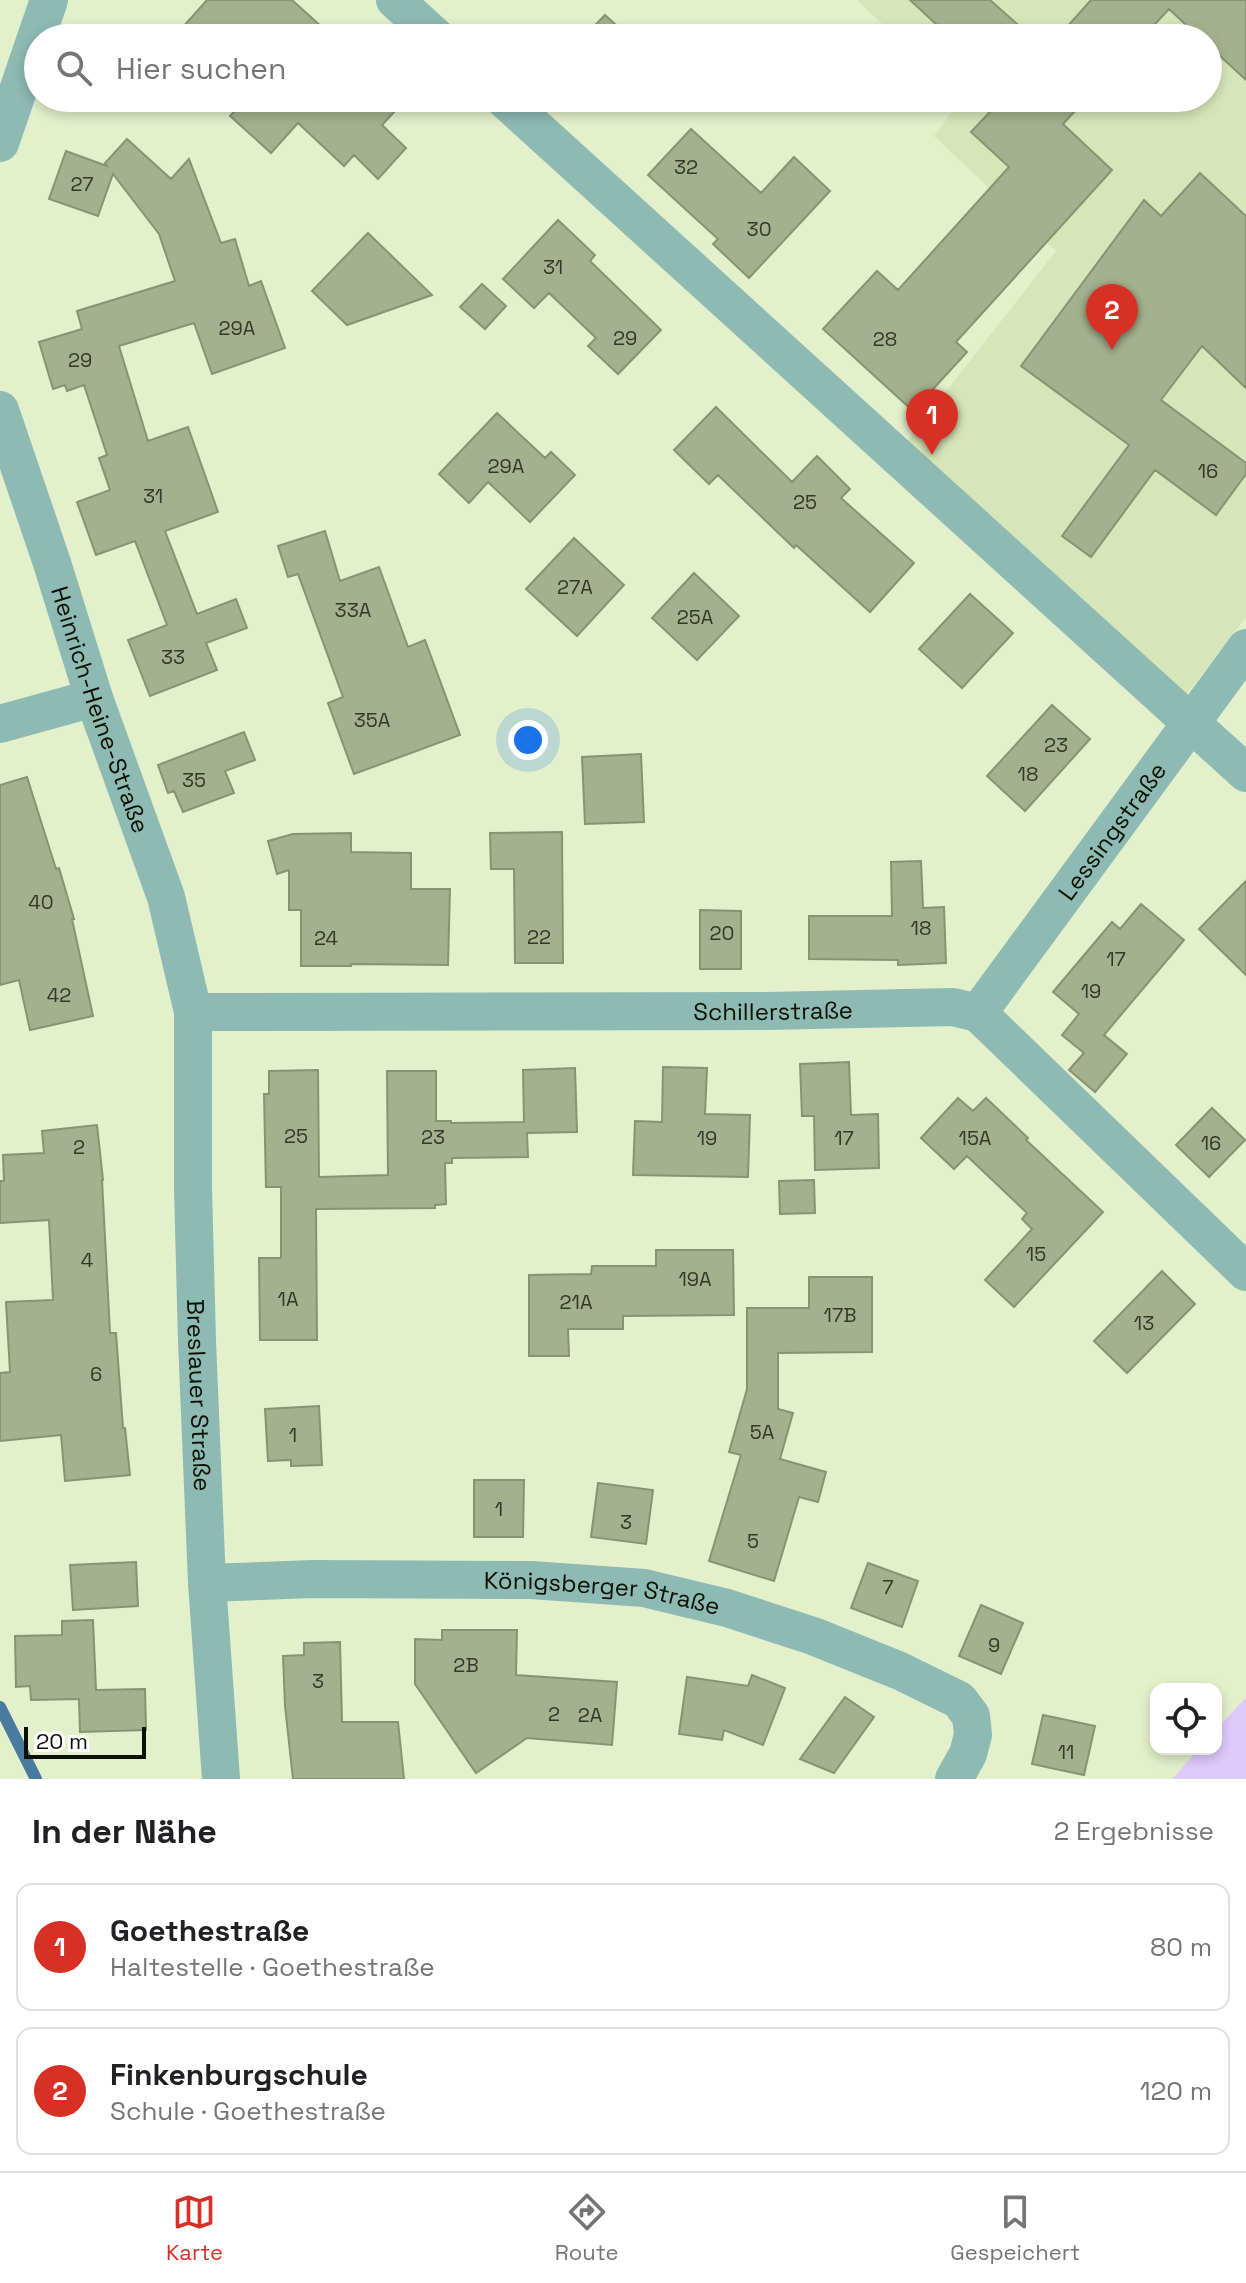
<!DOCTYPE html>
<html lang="de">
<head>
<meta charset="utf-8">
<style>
	:root { --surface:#fff; --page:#f2f2f2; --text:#202124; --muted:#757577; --line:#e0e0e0; --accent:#d93025 }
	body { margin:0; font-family:"Space Grotesk",sans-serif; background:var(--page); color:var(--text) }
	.controls { position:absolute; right:24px; bottom:24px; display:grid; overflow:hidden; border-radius:16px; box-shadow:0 4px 12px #0003 }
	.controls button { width:72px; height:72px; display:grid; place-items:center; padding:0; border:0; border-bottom:2px solid var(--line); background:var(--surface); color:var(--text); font:40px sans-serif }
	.scale { position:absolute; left:24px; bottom:20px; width:122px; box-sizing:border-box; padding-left:8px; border:4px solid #0d1105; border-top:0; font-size:22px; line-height:28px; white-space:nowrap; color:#0d1105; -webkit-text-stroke:6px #fff; paint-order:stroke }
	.you { position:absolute; left:528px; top:740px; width:28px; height:28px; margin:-20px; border:6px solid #fff; border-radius:50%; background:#1a73e8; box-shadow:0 0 0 12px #1a73e833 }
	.badge { display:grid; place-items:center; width:52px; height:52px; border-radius:50%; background:var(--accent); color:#fff; font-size:26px; font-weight:700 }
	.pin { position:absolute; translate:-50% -66px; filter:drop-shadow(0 2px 4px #0008) }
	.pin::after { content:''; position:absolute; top:42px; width:28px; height:24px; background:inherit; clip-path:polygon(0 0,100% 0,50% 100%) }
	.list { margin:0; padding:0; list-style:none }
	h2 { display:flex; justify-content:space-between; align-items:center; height:104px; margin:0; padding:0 32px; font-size:34px }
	h2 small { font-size:26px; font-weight:400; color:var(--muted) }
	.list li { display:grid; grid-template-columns:52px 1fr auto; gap:24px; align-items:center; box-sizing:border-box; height:128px; margin:0 16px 16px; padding:0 16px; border:2px solid var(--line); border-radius:16px }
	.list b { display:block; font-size:30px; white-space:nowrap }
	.list p { margin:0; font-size:26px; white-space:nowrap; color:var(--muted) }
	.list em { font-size:26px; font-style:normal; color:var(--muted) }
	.icon { flex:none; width:44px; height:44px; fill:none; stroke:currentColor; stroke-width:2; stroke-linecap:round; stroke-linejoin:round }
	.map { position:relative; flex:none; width:1246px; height:1779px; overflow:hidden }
	.search { position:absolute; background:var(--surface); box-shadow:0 4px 12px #0003; left:24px; right:24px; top:24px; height:88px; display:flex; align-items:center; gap:20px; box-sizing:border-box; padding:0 28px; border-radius:44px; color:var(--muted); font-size:30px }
	.sheet { height:392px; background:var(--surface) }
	nav { display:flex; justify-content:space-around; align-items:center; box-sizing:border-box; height:112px; border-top:2px solid var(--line); background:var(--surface); font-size:22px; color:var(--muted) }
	nav a { display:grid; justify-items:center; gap:4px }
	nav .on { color:var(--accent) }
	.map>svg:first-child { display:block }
</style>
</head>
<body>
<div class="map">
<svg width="1246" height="1779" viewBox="0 0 1246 1779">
	<rect width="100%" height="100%" fill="#e3f0cb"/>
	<path fill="#d7e6ba" d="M857,0H1246V617L1179,704L901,449L1056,251L934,136L961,100L959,98H1208V38H897Z"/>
	<path fill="#decafb" d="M1246,1697V1779H1172L1199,1749H1216V1730Z"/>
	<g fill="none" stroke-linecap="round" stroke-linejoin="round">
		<path stroke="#487b9e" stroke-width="12" d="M0,1707L36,1779"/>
	</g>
	<path fill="#a5b18e" stroke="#879371" stroke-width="2" d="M207,0H292L334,38H173Z
		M910,0H990L1033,38H951Z
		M1091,0H1246V80L1208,45V38H1200L1169,9L1142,38H1057Z
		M605,15L630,38H583Z
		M246,98H407L382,125L406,148L378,179L354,155L344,166L298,123L271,153L230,116Z
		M1003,98H1087L1063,124L1112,170L956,342L967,352L913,411L823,329L877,271L898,290L1009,167L971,132Z
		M691,129L761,193L794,157L830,191L749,278L713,244L718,239L648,175Z
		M127,139L171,179L189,159L221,243L235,239L249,286L261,281L285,348L212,374L194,323L119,346L148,441L188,427L218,512L165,531L197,614L236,599L247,628L206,643L217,670L150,696L128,640L167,625L135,541L96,555L77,502L110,490L99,458L107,455L84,385L67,391L65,385L53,389L39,342L82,329L77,311L175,281L159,234L113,174L98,216L49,199L66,151L107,166L105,163Z
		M1200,173L1246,216V388L1202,346L1161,400L1246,463V474L1216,515L1155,470L1091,557L1062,536L1129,445L1021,366L1144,200L1161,216Z
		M558,220L595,255L590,261L661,330L618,374L588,346L596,338L549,293L534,308L503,279Z
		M368,233L432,295L347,325L312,291Z
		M482,284L506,306L485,329L460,307Z
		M716,407L792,482L817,456L850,489L841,498L914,563L870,612L796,545L794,548L718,475L709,484L674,450Z
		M497,413L545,458L551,452L575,475L530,522L488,482L469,503L439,474Z
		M325,531L340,581L379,567L408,647L425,640L460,735L354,774L328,703L343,697L298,574L288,577L278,546Z
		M574,538L624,585L577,636L526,589Z
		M694,573L739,616L697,660L652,618Z
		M970,594L1013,633L962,688L919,649Z
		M1052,705L1090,739L1025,811L987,776Z
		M244,732L255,760L225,771L234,793L183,812L174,791L168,793L158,765Z
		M641,754L644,822L585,824L582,757Z
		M27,777L56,869L59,868L74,919H72L93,1016L30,1030L19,980L0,985V785Z
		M562,832L563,963H515L514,869H491L490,833Z
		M351,833V852L411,853V889H450L448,965L351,964V966H301V910H289V870L277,874L268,841L293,834Z
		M921,861L923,908L944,907L946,963L898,965V960L809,959V916H892L891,862Z
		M1246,881V975L1199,929Z
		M1141,904L1184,940L1104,1035L1127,1054L1095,1092L1069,1070L1084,1053L1062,1035L1079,1014L1053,992L1112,922L1120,929Z
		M700,910L741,911V969H700Z
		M849,1062L851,1115L878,1114L879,1168L815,1170L814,1116H802L800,1064Z
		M663,1067L707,1068L705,1114L750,1115L748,1177L633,1175L635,1121L662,1122Z
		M575,1068L577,1132L527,1133L528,1157L452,1158V1163H445L446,1204L435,1205V1208L316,1209L317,1340H260L259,1258H281V1187H266L264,1094H269V1071L318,1070L319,1177L388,1175L387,1071H436V1121H451V1123L524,1122L523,1070Z
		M958,1098L973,1111L986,1098L1028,1138L1026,1140L1103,1212L1014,1307L985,1280L1032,1229L1022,1219L1027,1213L967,1156L954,1169L921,1138Z
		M1212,1108L1245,1140L1209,1177L1176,1145Z
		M97,1125L103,1180H102L110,1333H116L123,1428H125L130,1475L65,1481L61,1435L0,1441V1373L10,1372L6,1302L53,1300L49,1220L0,1223V1181H4L3,1155L44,1153L42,1131Z
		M814,1180L815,1213L780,1214L779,1181Z
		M656,1250H733L734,1315L623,1316V1329H568L569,1356H529V1275L591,1274L592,1266H656Z
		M1162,1271L1195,1304L1127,1373L1094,1341Z
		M809,1277H872V1352L778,1353V1409L793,1413L780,1459L826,1472L818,1502L799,1497L774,1581L709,1561L741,1455L729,1452L747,1389V1308H809Z
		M319,1406L322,1465L291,1466V1460L268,1461L265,1409Z
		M474,1480H524L523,1537H474Z
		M598,1483L653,1490L646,1544L591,1537Z
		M136,1562L138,1606L73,1610L70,1565Z
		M868,1563L918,1581L902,1627L851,1608Z
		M981,1605L1023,1623L1001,1674L959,1656Z
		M93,1620L96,1690L145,1689L146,1730L80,1732L79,1699L31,1700L30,1686L16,1687L15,1636L62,1635V1621Z
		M442,1630H517L516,1675L617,1682L612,1745L527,1738L476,1773L415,1684V1639L442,1640Z
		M340,1642L342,1722H398L404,1779H293L285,1706L283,1656L304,1655V1643Z
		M752,1675L785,1688L763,1745L724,1730L722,1740L679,1734L687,1677L748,1686Z
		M845,1697L874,1717L834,1773L800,1759Z
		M1043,1715L1095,1726L1084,1775L1032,1764Z"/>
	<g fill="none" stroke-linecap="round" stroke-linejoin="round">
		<g stroke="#8dbab2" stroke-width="38">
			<path d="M395,0L437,38"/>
			<path d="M503,98L1246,773"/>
			<path d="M0,143L49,0"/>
			<path id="s1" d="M0,410L52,563L94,698L166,897L193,1012V1188L197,1341L207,1583L221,1779"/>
			<path d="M0,724L94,698"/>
			<path id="s2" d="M193,1012L767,1011L953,1007L978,1013L1246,1272"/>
			<path id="s3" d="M978,1013L1246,648"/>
			<path id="s4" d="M207,1583L313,1579L531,1580L644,1588L727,1608L813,1636L900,1671L959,1700L971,1716L973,1735L968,1754L954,1779"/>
		</g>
	</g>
	<g text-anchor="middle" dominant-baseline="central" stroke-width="6" stroke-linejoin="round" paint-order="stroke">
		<g font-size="20" fill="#333927">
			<text x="686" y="167">32</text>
			<text x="82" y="184">27</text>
			<text x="759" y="229">30</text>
			<text x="553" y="267">31</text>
			<text x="237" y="328">29A</text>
			<text x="625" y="338">29</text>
			<text x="885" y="339">28</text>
			<text x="80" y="360">29</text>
			<text x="506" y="466">29A</text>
			<text x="1208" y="471">16</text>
			<text x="153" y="496">31</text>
			<text x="805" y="502">25</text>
			<text x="575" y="587">27A</text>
			<text x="353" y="610">33A</text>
			<text x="695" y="617">25A</text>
			<text x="173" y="657">33</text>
			<text x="372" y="720">35A</text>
			<text x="1056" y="745">23</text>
			<text x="1028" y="774">18</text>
			<text x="194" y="780">35</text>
			<text x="41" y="902">40</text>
			<text x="921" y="928">18</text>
			<text x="722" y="933">20</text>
			<text x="539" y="937">22</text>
			<text x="326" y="938">24</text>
			<text x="1116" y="959">17</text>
			<text x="1091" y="991">19</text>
			<text x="59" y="995">42</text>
			<text x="296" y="1136">25</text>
			<text x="433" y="1137">23</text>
			<text x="707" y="1138">19</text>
			<text x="844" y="1138">17</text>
			<text x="975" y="1138">15A</text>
			<text x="1211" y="1143">16</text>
			<text x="79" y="1147">2</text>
			<text x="1036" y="1254">15</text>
			<text x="87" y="1260">4</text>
			<text x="695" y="1279">19A</text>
			<text x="288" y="1299">1A</text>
			<text x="576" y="1302">21A</text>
			<text x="840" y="1315">17B</text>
			<text x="1144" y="1323">13</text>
			<text x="96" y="1374">6</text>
			<text x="762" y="1432">5A</text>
			<text x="293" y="1435">1</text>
			<text x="499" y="1509">1</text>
			<text x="626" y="1522">3</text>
			<text x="753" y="1541">5</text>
			<text x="888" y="1587">7</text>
			<text x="994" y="1645">9</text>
			<text x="466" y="1665">2B</text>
			<text x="318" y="1681">3</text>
			<text x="554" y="1714">2</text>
			<text x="590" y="1715">2A</text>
			<text x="1066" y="1752">11</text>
		</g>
		<g font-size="24" fill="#0d1105" stroke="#fff">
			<text stroke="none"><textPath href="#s1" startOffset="316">Heinrich-Heine-Straße</textPath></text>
			<text stroke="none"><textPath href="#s3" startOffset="226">Lessingstraße</textPath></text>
			<text stroke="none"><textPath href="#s2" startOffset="580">Schillerstraße</textPath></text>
			<text stroke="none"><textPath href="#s1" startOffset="1016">Breslauer Straße</textPath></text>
			<text stroke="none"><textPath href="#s4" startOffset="396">Königsberger Straße</textPath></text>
		</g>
	</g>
</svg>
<div class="controls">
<button><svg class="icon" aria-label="locate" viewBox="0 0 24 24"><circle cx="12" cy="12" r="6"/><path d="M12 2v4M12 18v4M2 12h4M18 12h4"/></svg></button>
</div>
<div class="scale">20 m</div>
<div class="you"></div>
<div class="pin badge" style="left:932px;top:455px">1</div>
<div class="pin badge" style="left:1112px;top:350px">2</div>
<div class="search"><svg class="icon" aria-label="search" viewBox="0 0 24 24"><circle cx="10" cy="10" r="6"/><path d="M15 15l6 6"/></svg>Hier suchen</div>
</div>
<section class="sheet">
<h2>In der Nähe<small>2 Ergebnisse</small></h2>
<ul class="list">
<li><span class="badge">1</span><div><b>Goethestraße</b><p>Haltestelle · Goethestraße</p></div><em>80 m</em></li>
<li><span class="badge">2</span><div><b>Finkenburgschule</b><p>Schule · Goethestraße</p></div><em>120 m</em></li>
</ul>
</section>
<nav>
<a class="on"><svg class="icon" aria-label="map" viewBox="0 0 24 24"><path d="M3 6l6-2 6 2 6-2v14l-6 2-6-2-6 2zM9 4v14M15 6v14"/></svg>Karte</a>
<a><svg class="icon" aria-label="directions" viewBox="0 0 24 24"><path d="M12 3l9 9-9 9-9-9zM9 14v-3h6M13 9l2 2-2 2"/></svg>Route</a>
<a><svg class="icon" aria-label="saved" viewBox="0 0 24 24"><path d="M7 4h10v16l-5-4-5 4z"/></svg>Gespeichert</a>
</nav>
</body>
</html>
